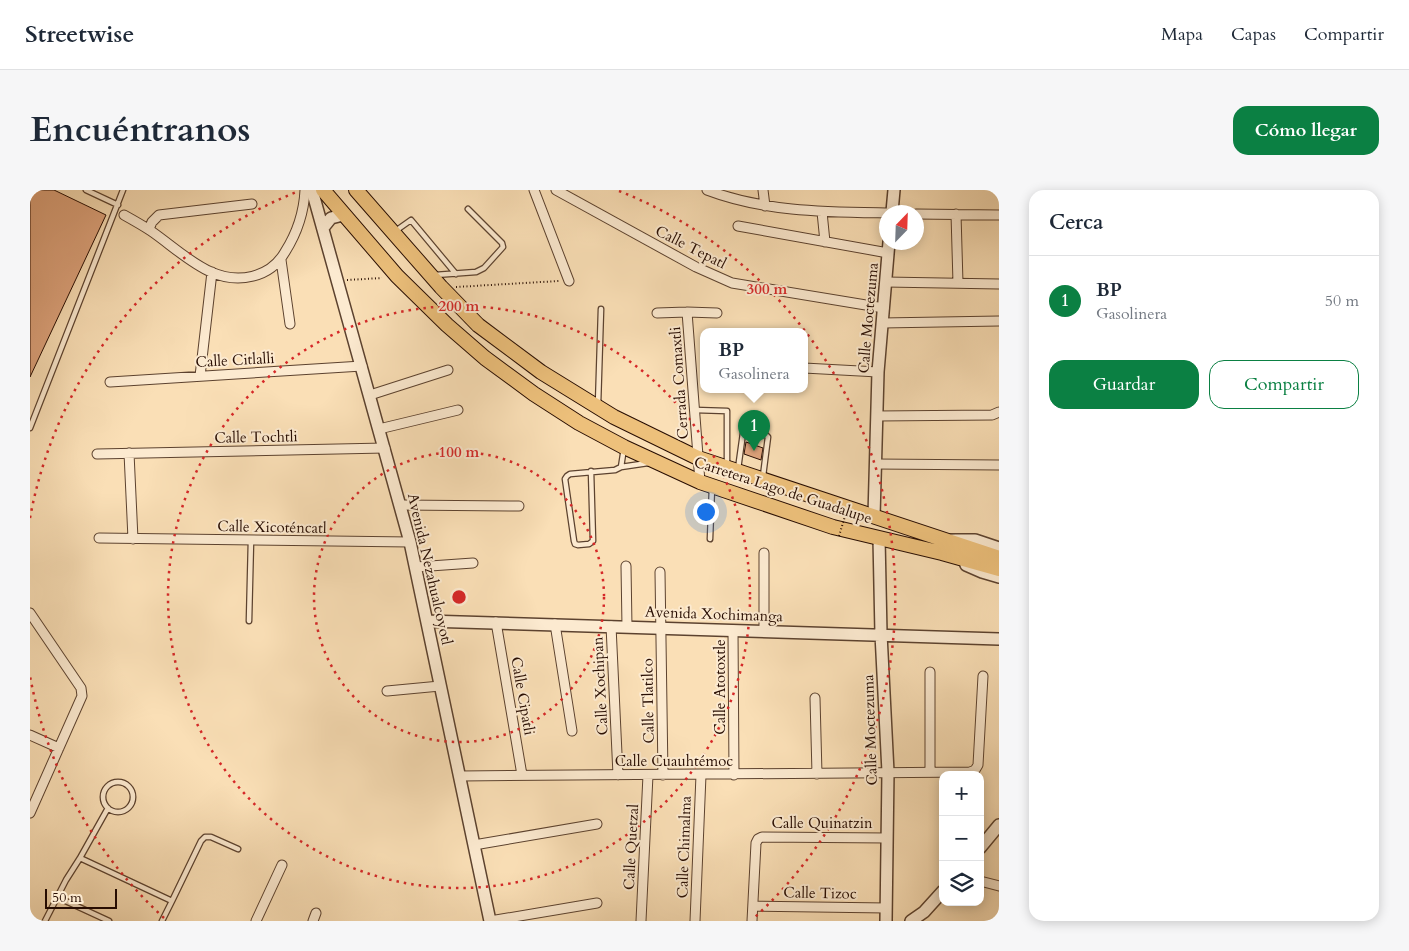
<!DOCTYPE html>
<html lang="es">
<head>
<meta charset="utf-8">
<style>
	:root { --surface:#fff; --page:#f6f6f7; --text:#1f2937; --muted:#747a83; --line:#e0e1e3; --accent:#0b8043 }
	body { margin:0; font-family:Cardo,serif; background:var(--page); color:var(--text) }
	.controls { position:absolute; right:15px; bottom:15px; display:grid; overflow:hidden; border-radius:10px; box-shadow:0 2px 12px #0003 }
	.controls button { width:45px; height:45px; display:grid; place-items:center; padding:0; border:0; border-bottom:1px solid var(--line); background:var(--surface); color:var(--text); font:25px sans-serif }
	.compass { position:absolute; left:849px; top:15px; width:45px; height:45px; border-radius:50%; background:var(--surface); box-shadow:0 2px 12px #0003; rotate:23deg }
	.scale { position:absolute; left:15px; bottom:12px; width:72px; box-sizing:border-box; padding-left:5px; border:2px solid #280d02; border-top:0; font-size:14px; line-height:18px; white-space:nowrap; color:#280d02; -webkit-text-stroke:4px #fcead0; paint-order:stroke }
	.you { position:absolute; left:675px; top:321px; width:18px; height:18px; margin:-12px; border:4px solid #fff; border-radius:50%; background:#1a73e8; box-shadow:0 0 0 8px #1a73e833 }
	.badge { display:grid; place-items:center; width:32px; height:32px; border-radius:50%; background:var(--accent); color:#fff; font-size:16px; font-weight:700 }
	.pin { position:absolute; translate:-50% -41px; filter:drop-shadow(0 1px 2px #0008) }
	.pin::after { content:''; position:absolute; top:26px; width:18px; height:15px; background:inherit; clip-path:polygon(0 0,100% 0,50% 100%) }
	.popup { position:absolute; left:670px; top:138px; width:108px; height:65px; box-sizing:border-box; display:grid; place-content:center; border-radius:10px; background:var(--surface); filter:drop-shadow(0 1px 4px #0005); font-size:16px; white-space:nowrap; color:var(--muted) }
	.popup b { font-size:19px; color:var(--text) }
	.popup::after { content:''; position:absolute; left:50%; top:100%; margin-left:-10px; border:10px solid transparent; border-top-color:var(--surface) }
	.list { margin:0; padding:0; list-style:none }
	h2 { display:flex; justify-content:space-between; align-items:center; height:65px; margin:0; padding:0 20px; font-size:21px }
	h2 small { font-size:16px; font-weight:400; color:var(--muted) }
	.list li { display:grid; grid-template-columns:32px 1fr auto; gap:15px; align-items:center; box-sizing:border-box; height:90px; padding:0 20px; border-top:1px solid var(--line) }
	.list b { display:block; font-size:19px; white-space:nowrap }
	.list p { margin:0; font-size:16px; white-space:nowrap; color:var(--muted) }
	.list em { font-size:16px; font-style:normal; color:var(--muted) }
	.actions { display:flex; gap:10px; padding:15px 20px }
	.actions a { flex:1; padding:11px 0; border:1px solid var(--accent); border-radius:15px; text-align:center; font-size:18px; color:var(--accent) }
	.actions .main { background:var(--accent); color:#fff }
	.icon { flex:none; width:28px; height:28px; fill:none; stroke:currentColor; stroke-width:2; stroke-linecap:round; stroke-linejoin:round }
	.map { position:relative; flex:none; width:969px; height:731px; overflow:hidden; border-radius:15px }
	header { display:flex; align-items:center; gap:30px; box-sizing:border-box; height:70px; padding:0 25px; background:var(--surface); border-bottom:1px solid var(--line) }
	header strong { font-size:24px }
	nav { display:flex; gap:28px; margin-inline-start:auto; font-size:18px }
	.intro { display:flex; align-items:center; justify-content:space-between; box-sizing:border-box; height:120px; padding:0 30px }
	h1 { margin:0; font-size:35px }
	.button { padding:12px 22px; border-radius:15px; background:var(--accent); color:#fff; font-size:18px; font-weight:700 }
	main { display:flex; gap:30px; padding:0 30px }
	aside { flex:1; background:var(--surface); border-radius:15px; box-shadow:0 2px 12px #0003 }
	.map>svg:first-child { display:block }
</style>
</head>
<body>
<header>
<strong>Streetwise</strong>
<nav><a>Mapa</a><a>Capas</a><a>Compartir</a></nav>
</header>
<div class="intro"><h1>Encuéntranos</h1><a class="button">Cómo llegar</a></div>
<main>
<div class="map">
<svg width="969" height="731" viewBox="0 0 969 731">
	<rect width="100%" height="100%" fill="#fadfb6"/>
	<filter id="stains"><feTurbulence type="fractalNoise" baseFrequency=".004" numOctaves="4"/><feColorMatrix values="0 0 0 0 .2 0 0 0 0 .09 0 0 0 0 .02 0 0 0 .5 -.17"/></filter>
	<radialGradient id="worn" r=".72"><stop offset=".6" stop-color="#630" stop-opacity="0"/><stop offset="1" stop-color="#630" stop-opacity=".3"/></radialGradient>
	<path fill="#dea37c" stroke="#280d02" d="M0,0H24L76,25L0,187Z
		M716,252L733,258L731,270L714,264Z"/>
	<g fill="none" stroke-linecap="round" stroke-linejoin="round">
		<defs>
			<path id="service" d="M56,0L88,15
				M364,42L381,30L426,84
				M405,85L446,82L454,78L473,57L472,53L438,19
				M568,215L571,119
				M665,220L697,221V274
				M0,238L93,0
				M591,277L594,258
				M708,279L713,243L736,245L738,247L733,286
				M561,281L563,351L559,354L548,355L545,354L544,351L535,289L537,286L540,284L585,280L591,277L618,273
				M680,349L682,297
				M219,431L221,350
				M73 607a15 15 0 1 1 30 0a15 15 0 1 1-30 0Z
				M50,668L78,618
				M27,707L79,731
				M15,731L36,690L50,668L142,711L171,651L175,647H181L208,659
				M132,731L142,711"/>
			<path id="minor" d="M504,0L539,91
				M526,0L666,77L702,93L854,118
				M677,0C735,22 796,22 856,23
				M733,0L735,16
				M792,22L795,52
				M886,24L969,25
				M926,24L928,93
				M94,25C103,30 112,35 121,41C140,54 160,73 181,82C208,94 240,88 255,62C267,43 274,22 275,0
				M708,36L858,63
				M119,39L122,32L129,25L222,14
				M251,70L260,134
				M856,92L969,94
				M657,122L670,292
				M627,123L657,122L687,123
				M852,133L969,131
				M774,178L848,182
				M170,186L182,82
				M80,192L332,176
				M340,205L418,180
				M847,226L962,225L969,222
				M349,239L428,220
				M99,263L103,349
				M67,264L355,258
				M845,274L969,275
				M371,315L489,316
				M69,348L380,352
				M596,376L597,437
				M386,377L443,373
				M630,382L633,585
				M0,423L51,498L52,506L0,623
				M466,432L492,585
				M525,434L542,541
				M581,436L588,585
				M703,440L704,585
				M734,441V363
				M357,501L410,496
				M785,508L787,584
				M0,545L29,558
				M900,582V482
				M430,586L940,582L945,580L948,575L953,486
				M444,655L567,634
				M950,691L969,696
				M723,716L856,718
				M226,731L252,675
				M283,731L286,723
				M460,731L567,713
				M611,731L618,585
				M665,731L671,585
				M722,731L726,653L728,649L732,647L857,648"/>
			<path id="tertiary" d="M282,0L380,352L460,731
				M862,22L864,0
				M293,38L301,28L313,25
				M844,326L848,182L859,52
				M849,348L851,444L858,582L856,731
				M922,350H945L969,358
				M936,375L952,382L969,387
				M397,431L969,449
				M950,658L969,635
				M881,731L894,722L913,701"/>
			<path id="primary" d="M293,0L367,86L417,135L455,168L504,204L549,233L594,257L670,292L803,337L912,363L969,379
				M326,0L411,97L448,135L511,182L584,227L668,268L969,368"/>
		</defs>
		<use href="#service" stroke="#5c422f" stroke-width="7"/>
		<use href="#minor" stroke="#5c422f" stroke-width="11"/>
		<use href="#tertiary" stroke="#5c422f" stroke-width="14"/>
		<use href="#primary" stroke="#280d02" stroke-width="16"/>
		<path stroke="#280d02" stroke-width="2" stroke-dasharray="1 2.5" stroke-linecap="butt" d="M317,90L352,88
			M426,97L529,91"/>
		<use href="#service" stroke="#fcead0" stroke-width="4.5"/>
		<use href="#minor" stroke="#fcead0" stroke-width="9"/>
		<use href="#tertiary" stroke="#fcead0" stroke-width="11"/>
		<use href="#primary" stroke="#edc07b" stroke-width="14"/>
		<path stroke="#280d02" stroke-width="2" stroke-dasharray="1 2.5" stroke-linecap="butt" d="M809,346L819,313"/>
	</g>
	<g fill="none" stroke="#d62828" stroke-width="2.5" stroke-dasharray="2.5 5">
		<circle cx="429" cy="407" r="145"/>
		<circle cx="429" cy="407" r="291"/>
		<path d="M134 728A436 436 0 0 1 0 486M0 328A436 436 0 0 1 269 1M589 1A436 436 0 0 1 724 728"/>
	</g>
	<g text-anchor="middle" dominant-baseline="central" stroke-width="4" stroke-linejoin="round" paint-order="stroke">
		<g font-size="15" fill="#280d02" stroke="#fcead0">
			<text transform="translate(661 57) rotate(27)">Calle Tepatl</text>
			<text transform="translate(838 128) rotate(-85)">Calle Moctezuma</text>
			<text transform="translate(205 170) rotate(-3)">Calle Citlalli</text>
			<text transform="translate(649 193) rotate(-94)">Cerrada Comaxtli</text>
			<text transform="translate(226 247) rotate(-1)">Calle Tochtli</text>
			<text transform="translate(753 300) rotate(18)">Carretera Lago de Guadalupe</text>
			<text transform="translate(242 337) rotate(1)">Calle Xicoténcatl</text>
			<text transform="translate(400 379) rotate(77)">Avenida Nezahualcoyotl</text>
			<text transform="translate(684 424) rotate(2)">Avenida Xochimanga</text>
			<text transform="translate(570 496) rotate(-93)">Calle Xochipan</text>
			<text transform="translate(690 497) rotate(-90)">Calle Atotoxtle</text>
			<text transform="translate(493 506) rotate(80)">Calle Cipatli</text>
			<text transform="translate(618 511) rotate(-91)">Calle Tlatilco</text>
			<text transform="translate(840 540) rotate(-92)">Calle Moctezuma</text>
			<text x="644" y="571">Calle Cuauhtémoc</text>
			<text x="792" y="633">Calle Quinatzin</text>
			<text transform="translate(601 657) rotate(-87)">Calle Quetzal</text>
			<text transform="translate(654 657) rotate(-88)">Calle Chimalma</text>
			<text transform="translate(790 703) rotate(1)">Calle Tizoc</text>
		</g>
	</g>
	<circle cx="429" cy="407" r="8" fill="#d62828" stroke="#fcead0" stroke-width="2.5"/>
	<g font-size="15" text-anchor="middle" font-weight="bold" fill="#d62828" stroke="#fcead0" stroke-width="4" stroke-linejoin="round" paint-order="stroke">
		<text x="737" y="104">300 m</text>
		<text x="429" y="121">200 m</text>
		<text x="429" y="267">100 m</text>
	</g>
	<rect width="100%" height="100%" filter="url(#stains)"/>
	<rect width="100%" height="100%" fill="url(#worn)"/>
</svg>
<div class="controls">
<button>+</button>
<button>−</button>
<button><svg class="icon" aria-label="layers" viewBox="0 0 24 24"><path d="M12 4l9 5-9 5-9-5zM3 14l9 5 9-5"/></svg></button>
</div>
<svg class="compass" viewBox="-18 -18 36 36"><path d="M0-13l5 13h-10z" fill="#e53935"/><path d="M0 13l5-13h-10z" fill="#747a83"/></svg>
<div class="scale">50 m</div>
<div class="you"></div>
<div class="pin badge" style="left:724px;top:261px">1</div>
<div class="popup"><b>BP</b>Gasolinera</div>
</div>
<aside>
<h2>Cerca<small></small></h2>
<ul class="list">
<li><span class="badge">1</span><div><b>BP</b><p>Gasolinera</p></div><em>50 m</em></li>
</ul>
<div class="actions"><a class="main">Guardar</a><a>Compartir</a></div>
</aside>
</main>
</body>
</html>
